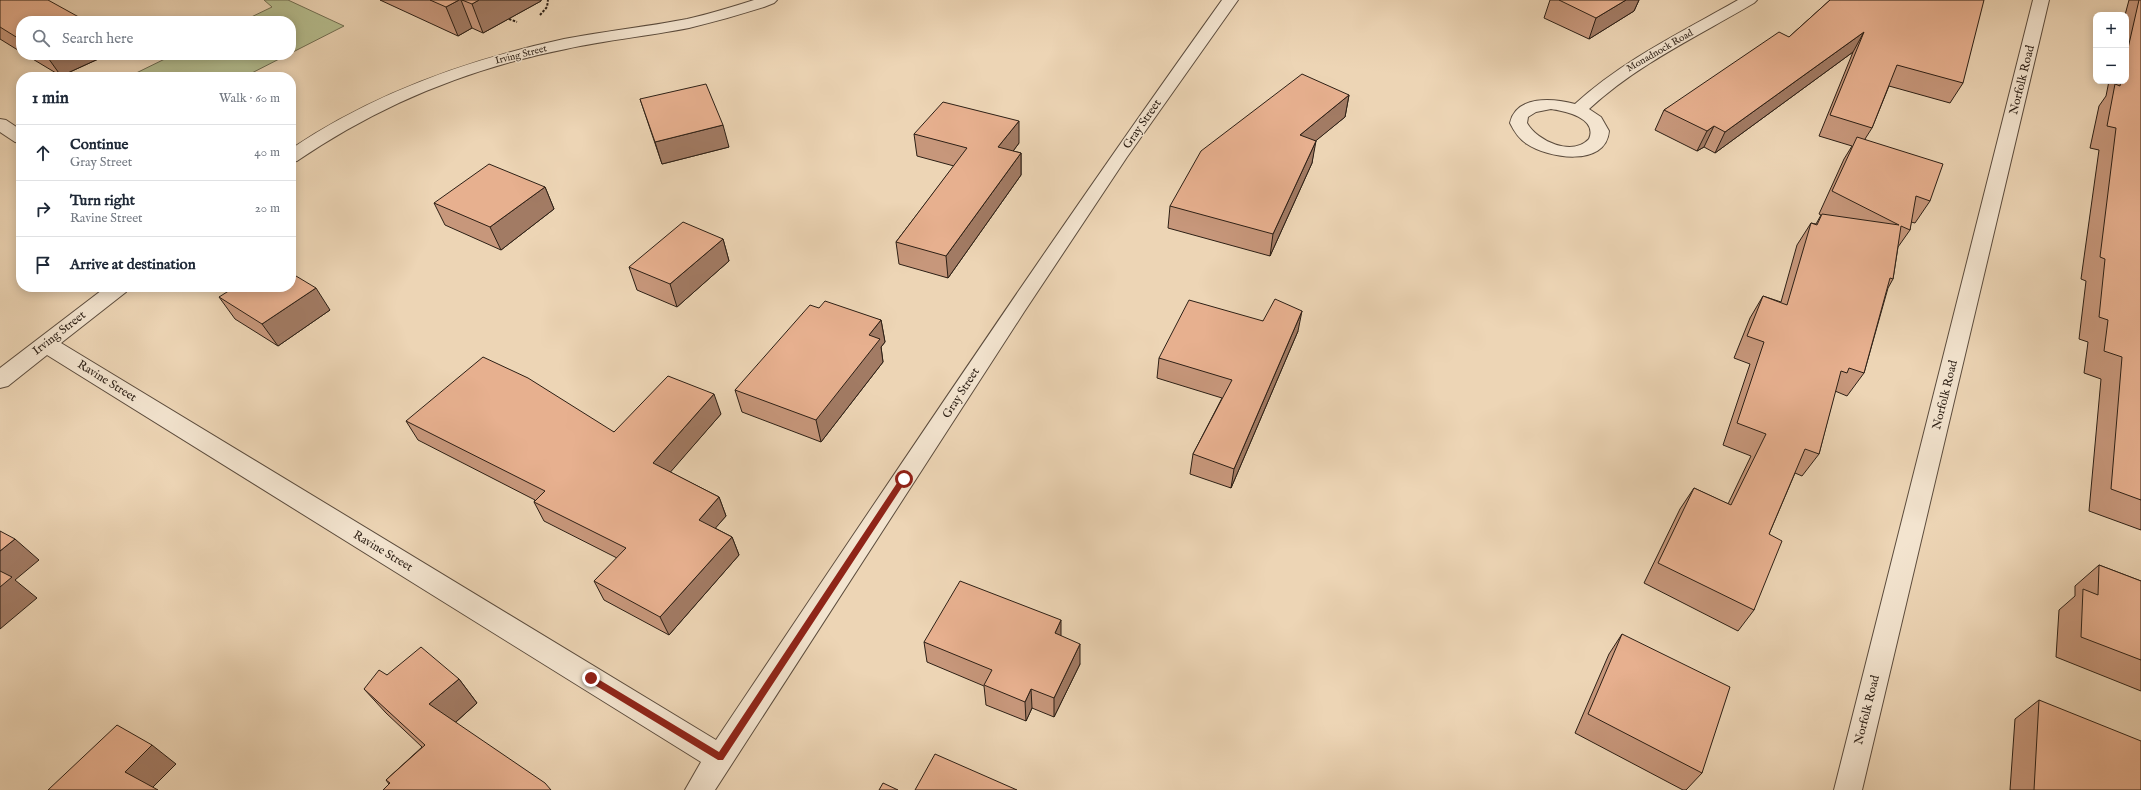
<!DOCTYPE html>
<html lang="en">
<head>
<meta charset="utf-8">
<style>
	:root { --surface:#fff; --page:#f6f6f7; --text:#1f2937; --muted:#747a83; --line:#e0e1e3 }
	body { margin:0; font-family:"IM FELL English",serif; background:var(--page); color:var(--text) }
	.controls { position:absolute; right:12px; top:12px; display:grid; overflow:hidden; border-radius:8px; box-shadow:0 2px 10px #0003 }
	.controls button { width:36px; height:36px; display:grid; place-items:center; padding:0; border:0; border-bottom:1px solid var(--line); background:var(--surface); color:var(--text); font:20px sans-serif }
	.stop { position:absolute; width:12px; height:12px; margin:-9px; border:3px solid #8f2418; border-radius:50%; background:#fff }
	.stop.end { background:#8f2418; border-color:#fff; box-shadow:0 1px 4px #0008 }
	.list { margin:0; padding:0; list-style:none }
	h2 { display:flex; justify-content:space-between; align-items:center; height:52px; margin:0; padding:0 16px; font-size:17px }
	h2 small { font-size:13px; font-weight:400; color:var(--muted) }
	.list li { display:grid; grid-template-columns:26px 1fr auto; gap:12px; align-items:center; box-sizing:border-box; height:56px; padding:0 16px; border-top:1px solid var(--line) }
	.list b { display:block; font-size:15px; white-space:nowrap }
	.list p { margin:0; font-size:13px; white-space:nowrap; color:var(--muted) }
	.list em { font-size:13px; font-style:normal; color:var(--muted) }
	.icon { flex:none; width:22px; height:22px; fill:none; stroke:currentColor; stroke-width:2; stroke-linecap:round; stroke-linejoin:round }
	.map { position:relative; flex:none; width:2141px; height:790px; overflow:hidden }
	.search { position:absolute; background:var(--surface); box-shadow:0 2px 10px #0003; left:16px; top:16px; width:280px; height:44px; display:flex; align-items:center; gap:10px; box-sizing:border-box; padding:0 14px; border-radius:16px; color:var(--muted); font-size:15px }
	.panel { position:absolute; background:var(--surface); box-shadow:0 2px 10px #0003; left:16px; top:72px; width:280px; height:220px; border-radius:16px }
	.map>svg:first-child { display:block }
</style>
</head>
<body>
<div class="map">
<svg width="2141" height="790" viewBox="0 0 2141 790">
	<rect width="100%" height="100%" fill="#edd5b5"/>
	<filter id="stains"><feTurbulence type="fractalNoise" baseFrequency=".005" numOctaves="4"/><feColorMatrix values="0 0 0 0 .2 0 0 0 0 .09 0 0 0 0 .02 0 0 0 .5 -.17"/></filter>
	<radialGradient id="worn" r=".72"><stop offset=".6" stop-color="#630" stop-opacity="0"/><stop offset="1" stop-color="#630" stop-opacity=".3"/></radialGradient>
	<path fill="#b6be8f" stroke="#716e52" d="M264,0H288L344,26L291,53V21H243L272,7Z
		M173,55H287L244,77H128Z"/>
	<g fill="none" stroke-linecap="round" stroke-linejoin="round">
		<defs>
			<path id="minor" d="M754,0H777L774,3L764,7C739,15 714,22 689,28C648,36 607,40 566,49C469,68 379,105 297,161L291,162V149C374,93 467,60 564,39C605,31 646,27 687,19C709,14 732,7 754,0Z
				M1222,0H1238L1127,157L1024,312L715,790H685L701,762L47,355L8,386L0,388V368L106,287H129L126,292L61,343L716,740C882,492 1048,243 1222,0Z
				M1738,0H1757L1754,3C1698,36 1638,64 1589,109L1601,117L1609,131C1606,168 1547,158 1527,144C1519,139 1514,131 1510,123C1516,95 1553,98 1575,104C1623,60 1682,32 1738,0ZM1551,109C1565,111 1598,118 1589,139C1572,157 1537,141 1527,123L1528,117L1536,112Z
				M2033,0H2049L1862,790H1834Z
				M0,119L6,120L21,130V143L15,142L0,132Z"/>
		</defs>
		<use href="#minor" stroke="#5c4c3d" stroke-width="2"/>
		<path stroke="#2c1f15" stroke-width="2" stroke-dasharray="2.5 1.5" stroke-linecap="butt" d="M540,15L547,7L548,0
			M509,19L517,22"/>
		<use href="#minor" fill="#f3e4cf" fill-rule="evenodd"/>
	</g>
	<path fill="#c7977b" stroke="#2c1f15" d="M0,0L21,21V52L0,39Z
		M380,0H541V1L483,33L472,28L458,36Z
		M1550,0H1639L1634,11L1589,39L1544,18Z
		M1830,0L1963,83L1950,103L1889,86L1872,128L1865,139L1930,201L1915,223L1911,222L1910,230L1898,247L1893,279L1888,288L1864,373L1847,396L1835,391L1819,454L1802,476L1795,473L1769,534L1754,610L1738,631L1644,583L1680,509L1694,488L1728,504L1751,456L1723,445L1750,364L1734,358L1750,318L1763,296L1781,302L1797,245L1811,223L1816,224L1821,215L1819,214L1844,159L1852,146L1819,136L1853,52L1715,153L1704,147L1697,151L1655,130L1664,110L1789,37Z
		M2129,0H2141V530L2089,511L2101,379L2084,373L2088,342L2079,339L2086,281L2081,279L2099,150L2090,148L2099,106L2106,96L2109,81H2126V15H2125Z
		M26,55H107L61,76Z
		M1349,95L1345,117L1315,141L1312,163L1270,256L1168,228L1170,206Z
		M640,99L729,147L662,164Z
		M914,134L1019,143L1013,151L1021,153V175L948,278L899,264L896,242L954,166L917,156Z
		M545,187L554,209L501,250L445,225L434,203Z
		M723,239L729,261L677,307L637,290L629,267Z
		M219,297L330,310L278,346L235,319Z
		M819,308L881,320L885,342L881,347L883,362L821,442L742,412L735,390Z
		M1263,321L1298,331L1231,488L1190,474L1193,454L1222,398L1157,378L1159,358Z
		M721,414L670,472L719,497L726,516L715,528L732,537L739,555L669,635L604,600L594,581L617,558L544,521L534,502L535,500L418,440L406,421L614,432Z
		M2099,565L2141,581V691L2056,657L2059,610L2075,596V586Z
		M1622,634L1702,773L1686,790H1683L1575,733L1609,654Z
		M1061,636L1080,664L1054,717L1032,708L1026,721L986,705L984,686L927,662L924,642Z
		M387,675L459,679L477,703L456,722L389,784L386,780L422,747L386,713L364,689Z
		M2039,700L2141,790H2010L2015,719Z"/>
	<path fill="#a27b64" stroke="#2c1f15" d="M459,0H461L472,28L458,36L446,7Z
		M479,0H541V1L483,33L472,4Z
		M1626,0H1639L1634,11L1589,39L1596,18Z
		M1864,32L1853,52L1715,153L1725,132Z
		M46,55H107L61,76Z
		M1349,95L1345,117L1296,157L1300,135Z
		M1019,121V143L1000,169L998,147Z
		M723,125L729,147L662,164L655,142Z
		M1714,126L1704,147L1697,151L1707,131Z
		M1316,141L1312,163L1270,256L1273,234Z
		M1021,153V175L948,278L946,256Z
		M545,187L554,209L501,250L490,227Z
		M723,239L729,261L677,307L670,284Z
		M316,288L330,310L278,346L262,324Z
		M1302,311L1298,331L1231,488L1234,469Z
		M881,320L885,342L881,347L883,362L821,442L816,420L869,335Z
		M714,394L721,414L661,483L653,463Z
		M719,497L726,516L706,539L699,520Z
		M732,537L739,555L669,635L660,617Z
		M15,539L39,560L15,580L37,598L0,629V551Z
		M1061,620V641L1055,633Z
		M1080,644V664L1054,717V698Z
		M459,679L477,703L449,728L429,704Z
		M1031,689L1032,708L1026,721L1025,702Z
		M152,745L176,764L150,790L125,772Z"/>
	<path fill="#e7b08f" stroke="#2c1f15" d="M0,0H48L86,21H21V40L0,27Z
		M430,0H459L446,7Z
		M462,0H479L472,4Z
		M1559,0H1626L1596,18Z
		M1830,0H1984L1963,83L1897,65L1872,128L1830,115L1864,32L1725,132L1714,126L1707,131L1664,110L1779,32L1789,37Z
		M2139,0H2141V500L2111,489L2122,357L2104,351L2108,320L2099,317L2105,259L2100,257L2116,128L2107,126L2115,84L2120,86L2121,81H2126V57Z
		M1302,74L1349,95L1300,135L1316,141L1273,234L1170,206L1201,151Z
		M706,84L723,125L655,142L640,99Z
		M943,102L1019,121L998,147L1021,153L946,256L896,242L967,148L914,134Z
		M1857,137L1943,164L1930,201L1916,196L1910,230L1901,226L1893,279L1890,278L1864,373L1849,368L1847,373L1841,371L1819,454L1805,449L1769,534L1782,541L1754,610L1658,563L1694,488L1731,505L1766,434L1737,423L1764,342L1747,336L1763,296L1787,305L1811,223L1817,225L1822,214L1899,225L1832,191Z
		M489,164L545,187L490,227L434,203Z
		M683,222L723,239L670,284L629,267Z
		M291,273L316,288L262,324L219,297L235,287H291Z
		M1275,299L1302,311L1234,469L1193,454L1232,380L1159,358L1189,300L1263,321Z
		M825,301L881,320L869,335L880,339L816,420L735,390L810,305L819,308Z
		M483,357L528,378L614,432L668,376L714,394L653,463L719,497L699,520L732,537L660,617L594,581L626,548L534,502L545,491L406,421Z
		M0,531L15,539L0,551Z
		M2099,565L2141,581V660L2081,637L2083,589L2098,595Z
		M0,571L12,577L0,587Z
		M960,581L1061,620L1055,633L1080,644L1054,698L1031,689L1025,702L984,685L992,670L924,642Z
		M1622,634L1730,687L1702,773L1588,714Z
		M421,647L459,679L429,704L545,783L551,790H383L390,783L386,780L425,745L364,689L379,670L387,675Z
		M2039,700L2141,741V790H2034Z
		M117,725L152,745L125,772L158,790H48Z
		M935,754L1017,790H915Z
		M883,783L898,790H879Z"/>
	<path fill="#8f2418" d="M904,476L906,477V481L723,760H718L588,681V676H593L719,752L901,477Z"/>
	<g text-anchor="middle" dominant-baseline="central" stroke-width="3" stroke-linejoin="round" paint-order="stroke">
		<g font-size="10" fill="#2c1f15" stroke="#f3e4cf">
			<text transform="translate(1660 51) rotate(-30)">Monadnock Road</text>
			<text transform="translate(521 55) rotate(-14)">Irving Street</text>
		</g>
		<g font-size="12" fill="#2c1f15" stroke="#f3e4cf">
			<text transform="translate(2022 80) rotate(-76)">Norfolk Road</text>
			<text transform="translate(1142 124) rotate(-55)">Gray Street</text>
			<text transform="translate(59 333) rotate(-38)">Irving Street</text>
			<text transform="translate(107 381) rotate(32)">Ravine Street</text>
			<text transform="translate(961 393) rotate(-57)">Gray Street</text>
			<text transform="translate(1945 395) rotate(-76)">Norfolk Road</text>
			<text transform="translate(383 551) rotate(31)">Ravine Street</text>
			<text transform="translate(1867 710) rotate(-76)">Norfolk Road</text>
		</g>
	</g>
	<rect width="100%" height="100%" filter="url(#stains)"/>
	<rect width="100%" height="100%" fill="url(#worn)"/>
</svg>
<div class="controls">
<button>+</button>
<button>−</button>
</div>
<div class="stop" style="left:904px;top:479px"></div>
<div class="stop end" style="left:591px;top:678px"></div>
<div class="search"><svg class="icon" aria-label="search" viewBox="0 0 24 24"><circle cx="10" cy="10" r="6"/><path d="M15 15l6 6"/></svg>Search here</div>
<section class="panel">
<h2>1 min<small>Walk · 60 m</small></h2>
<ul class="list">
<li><svg class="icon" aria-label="ahead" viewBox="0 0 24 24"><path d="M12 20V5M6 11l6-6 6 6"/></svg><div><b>Continue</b><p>Gray Street</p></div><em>40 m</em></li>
<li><svg class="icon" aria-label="right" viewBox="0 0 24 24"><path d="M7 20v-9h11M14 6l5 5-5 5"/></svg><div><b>Turn right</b><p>Ravine Street</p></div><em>20 m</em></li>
<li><svg class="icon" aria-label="arrive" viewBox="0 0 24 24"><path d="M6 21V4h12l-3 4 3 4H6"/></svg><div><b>Arrive at destination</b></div></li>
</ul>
</section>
</div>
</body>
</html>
